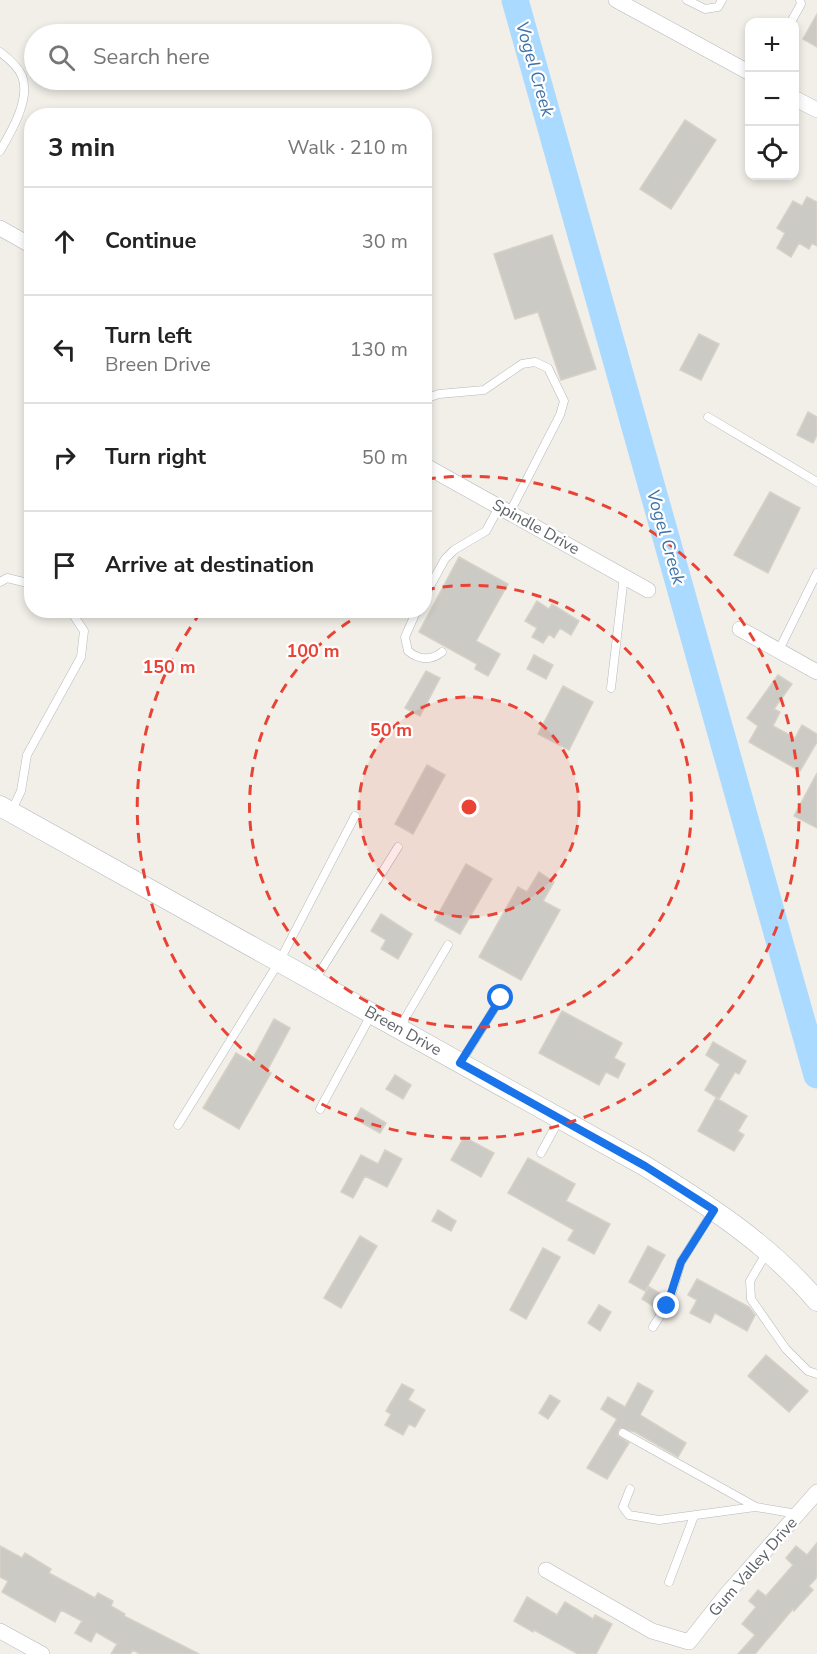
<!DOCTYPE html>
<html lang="en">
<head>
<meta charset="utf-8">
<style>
	:root { --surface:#fff; --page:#f6f6f6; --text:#222; --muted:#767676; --line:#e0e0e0 }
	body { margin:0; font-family:"Nunito Sans",sans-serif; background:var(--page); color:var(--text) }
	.controls { position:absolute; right:18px; top:18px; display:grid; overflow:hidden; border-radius:12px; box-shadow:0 3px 9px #0003 }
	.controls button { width:54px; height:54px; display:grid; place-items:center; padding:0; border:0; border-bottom:2px solid var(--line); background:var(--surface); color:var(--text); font:30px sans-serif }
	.stop { position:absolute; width:18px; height:18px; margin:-14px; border:4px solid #1a73e8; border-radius:50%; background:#fff }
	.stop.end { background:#1a73e8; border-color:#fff; box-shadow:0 2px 6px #0008 }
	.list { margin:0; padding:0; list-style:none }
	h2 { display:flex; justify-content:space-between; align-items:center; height:78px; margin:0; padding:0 24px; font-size:26px }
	h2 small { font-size:20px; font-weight:400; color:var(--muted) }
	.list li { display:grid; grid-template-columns:39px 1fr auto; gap:18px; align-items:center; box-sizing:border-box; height:108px; padding:0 24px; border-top:2px solid var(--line) }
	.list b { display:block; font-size:22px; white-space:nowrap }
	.list p { margin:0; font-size:20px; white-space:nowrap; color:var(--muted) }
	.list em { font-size:20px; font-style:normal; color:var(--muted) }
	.icon { flex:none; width:33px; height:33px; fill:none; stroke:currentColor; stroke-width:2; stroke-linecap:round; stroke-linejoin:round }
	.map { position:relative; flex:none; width:817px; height:1654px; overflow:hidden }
	.search { position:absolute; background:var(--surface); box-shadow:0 3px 9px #0003; left:24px; top:24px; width:408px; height:66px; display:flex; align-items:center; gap:15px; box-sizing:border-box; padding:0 21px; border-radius:33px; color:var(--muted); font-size:22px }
	.panel { position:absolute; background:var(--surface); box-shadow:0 3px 9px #0003; left:24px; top:108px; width:408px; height:510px; border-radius:24px }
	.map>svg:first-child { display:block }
</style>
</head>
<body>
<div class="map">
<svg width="817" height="1654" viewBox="0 0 817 1654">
	<rect width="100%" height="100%" fill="#f1efe8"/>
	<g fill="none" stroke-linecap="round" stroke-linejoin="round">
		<path stroke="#aadaff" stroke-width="27" d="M515,0L817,1075"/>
	</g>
	<path fill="#cccac5" stroke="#d6d1c6" stroke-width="1.5" d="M817,14V47L803,39Z
		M685,120L716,140L671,209L640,189Z
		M807,197L817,202V246L812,243L809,249L799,243L791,257L777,248L785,233L777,228L793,201L802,206Z
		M552,235L596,369L561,380L538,312L515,319L494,254Z
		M699,334L719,344L701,380L680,370Z
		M808,412L817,417V435L813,443L797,435Z
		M770,492L800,508L768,573L734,555Z
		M459,557L508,584L476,641L500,654L488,676L475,669L477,664L419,632Z
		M537,601L549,609L552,604L579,621L571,635L560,628L554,638L549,634L543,643L532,637L537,628L525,621Z
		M534,655L553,665L546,679L527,669Z
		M426,671L440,678L420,716L405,708Z
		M778,675L792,684L774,709L780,712L773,726L795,738L802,725L817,734V742L800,771L749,742L758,726L747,718Z
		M563,686L593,702L569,750L538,734Z
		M427,765L445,775L413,834L395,824Z
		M817,773V828L794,816Z
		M466,864L492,879L460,934L435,920Z
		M539,872L554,882L543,901L560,910L521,980L479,957L518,887L527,892Z
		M381,914L412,934L398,959L381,949L386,940L371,931Z
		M562,1011L622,1043L614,1058L625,1064L618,1078L606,1072L599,1085L539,1053Z
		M274,1019L290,1028L267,1071L271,1073L239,1129L203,1108L236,1053L251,1062Z
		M713,1042L746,1061L739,1074L735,1072L719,1099L705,1090L720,1064L706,1055Z
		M395,1075L411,1085L403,1099L386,1089Z
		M716,1098L747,1116L738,1131L744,1135L734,1151L698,1131Z
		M361,1108L386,1123L380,1133L355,1119Z
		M464,1137L494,1153L481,1177L451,1160Z
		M385,1150L402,1159L387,1187L365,1176L353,1198L341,1192L361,1155L378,1164Z
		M528,1158L575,1184L566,1201L610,1224L594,1254L568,1240L574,1230L508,1193Z
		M438,1210L456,1221L451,1231L432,1221Z
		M360,1236L377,1246L341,1308L324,1298Z
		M648,1246L665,1255L645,1291L629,1282Z
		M543,1248L560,1257L526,1319L510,1310Z
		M697,1279L749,1307L755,1315L747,1331L715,1313L710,1323L690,1313L697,1300L688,1295Z
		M649,1287L661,1294L653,1306L642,1299Z
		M599,1305L611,1312L600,1331L588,1323Z
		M766,1355L808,1391L789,1412L748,1376Z
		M638,1383L653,1391L640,1415L686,1443L678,1457L635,1432L620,1428L618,1431V1436L629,1443L607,1479L587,1468L617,1419L601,1409L608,1397L625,1407Z
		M402,1384L414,1390L408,1400L425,1410L415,1427L409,1424L403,1435L385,1425L391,1414L386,1411Z
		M550,1395L560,1401L548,1419L539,1413Z
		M817,1543V1577L809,1586L813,1590L794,1611L793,1609L755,1654H738L755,1635L742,1624L756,1607L749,1601L758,1590L766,1596L793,1565L786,1558L796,1546L807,1555Z
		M0,1546L22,1558L25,1553L51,1569L49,1573L95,1598L98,1593L113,1601L111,1606L125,1614L124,1616L199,1654H140L133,1650L130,1654H111L117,1644L96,1632L91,1642L75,1633L82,1621L61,1610L55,1622L2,1592L8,1581L0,1577Z
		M527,1597L557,1615L565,1602L593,1619L595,1615L612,1624L596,1654H578L534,1630L533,1632L514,1621Z"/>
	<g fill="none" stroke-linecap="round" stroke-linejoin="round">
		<defs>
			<path id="service" d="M687,0L705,9L718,7L722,0
				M791,22L801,4L800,0
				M0,52C8,58 18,66 22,76C31,99 11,132 0,151
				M424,399L439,394L484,390L522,364L535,362L548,368L564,401L560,415L510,512
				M708,417L817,482
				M31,436H32
				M0,582L7,578L32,584
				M424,597L445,559L454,550L486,531L499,507
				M417,610L405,637L408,651C419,660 431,661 442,652
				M779,650L817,573
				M611,688L624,576
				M12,810L21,791L27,755L81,657L84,631L70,610
				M315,980L398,847
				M400,1027L448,945
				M461,1062L501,998
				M320,1109L371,1015
				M178,1125L279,962L355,816
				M541,1153L559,1120
				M767,1252L750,1281L751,1299L786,1349L808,1371L817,1374
				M653,1327L670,1300L681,1262L713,1211
				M623,1433L756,1507L797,1514
				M630,1489L623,1507L629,1515L659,1520L755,1507
				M669,1582L694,1516"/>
			<path id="minor" d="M616,0L750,73
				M794,98L817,110
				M0,228L32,246
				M424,465L648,590
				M740,629L817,672
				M546,1570L652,1631L689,1642L726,1595L817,1492
				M0,1631L42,1654"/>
			<path id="tertiary" d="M0,806L645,1166C708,1205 769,1244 817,1301"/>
		</defs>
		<use href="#service" stroke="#b5b8bc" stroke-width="9"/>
		<use href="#minor" stroke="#b5b8bc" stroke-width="16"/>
		<use href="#tertiary" stroke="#b5b8bc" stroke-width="21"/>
		<use href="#service" stroke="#fff" stroke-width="8"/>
		<use href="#minor" stroke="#fff" stroke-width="15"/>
		<use href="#tertiary" stroke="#fff" stroke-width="20"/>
	</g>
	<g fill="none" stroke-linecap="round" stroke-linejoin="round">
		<path stroke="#1a73e8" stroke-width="8" d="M501,998L460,1063L645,1166L714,1210L681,1262L667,1306"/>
	</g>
	<circle cx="469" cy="807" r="110" fill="#ea4335" fill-opacity=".12"/>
	<g fill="none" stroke="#ea4335" stroke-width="3" stroke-dasharray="10 8">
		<circle cx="469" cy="807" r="110"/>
		<path d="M425 590A221 221 0 1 1 367 611"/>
		<path d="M426 479A331 331 0 1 1 201 612"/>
	</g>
	<g text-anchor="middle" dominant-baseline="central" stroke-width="4.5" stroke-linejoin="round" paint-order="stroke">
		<g font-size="16" fill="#5f6368" stroke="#fff">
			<text transform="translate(536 527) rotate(29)">Spindle Drive</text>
			<text transform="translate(403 1031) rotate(29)">Breen Drive</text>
			<text transform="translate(753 1567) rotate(-49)">Gum Valley Drive</text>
		</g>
		<g font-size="18" font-style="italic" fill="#4174aa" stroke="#fff">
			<text transform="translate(535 69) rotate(74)">Vogel Creek</text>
			<text transform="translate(666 537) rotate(74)">Vogel Creek</text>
		</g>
	</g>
	<circle cx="469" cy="807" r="9" fill="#ea4335" stroke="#fff" stroke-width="3"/>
	<g font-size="18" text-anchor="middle" font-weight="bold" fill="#ea4335" stroke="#fff" stroke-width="4.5" stroke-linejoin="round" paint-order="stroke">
		<text x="313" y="657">100 m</text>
		<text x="169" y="673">150 m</text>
		<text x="391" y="736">50 m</text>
	</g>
</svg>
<div class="controls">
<button>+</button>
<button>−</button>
<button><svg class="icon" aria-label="locate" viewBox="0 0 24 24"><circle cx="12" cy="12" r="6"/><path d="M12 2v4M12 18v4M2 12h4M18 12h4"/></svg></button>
</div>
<div class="stop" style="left:501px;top:998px"></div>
<div class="stop end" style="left:667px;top:1306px"></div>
<div class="search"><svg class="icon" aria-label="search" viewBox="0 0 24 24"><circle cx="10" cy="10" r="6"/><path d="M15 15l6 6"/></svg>Search here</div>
<section class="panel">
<h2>3 min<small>Walk · 210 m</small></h2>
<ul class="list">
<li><svg class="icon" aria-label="ahead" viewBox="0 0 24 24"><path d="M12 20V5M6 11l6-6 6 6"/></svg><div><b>Continue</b></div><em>30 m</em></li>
<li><svg class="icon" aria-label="left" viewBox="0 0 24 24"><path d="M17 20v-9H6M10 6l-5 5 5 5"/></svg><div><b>Turn left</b><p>Breen Drive</p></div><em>130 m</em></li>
<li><svg class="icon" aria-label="right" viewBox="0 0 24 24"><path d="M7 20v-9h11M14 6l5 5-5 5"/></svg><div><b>Turn right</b></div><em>50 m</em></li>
<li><svg class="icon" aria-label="arrive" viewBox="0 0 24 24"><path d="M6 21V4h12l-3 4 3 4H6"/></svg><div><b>Arrive at destination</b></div></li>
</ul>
</section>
</div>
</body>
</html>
